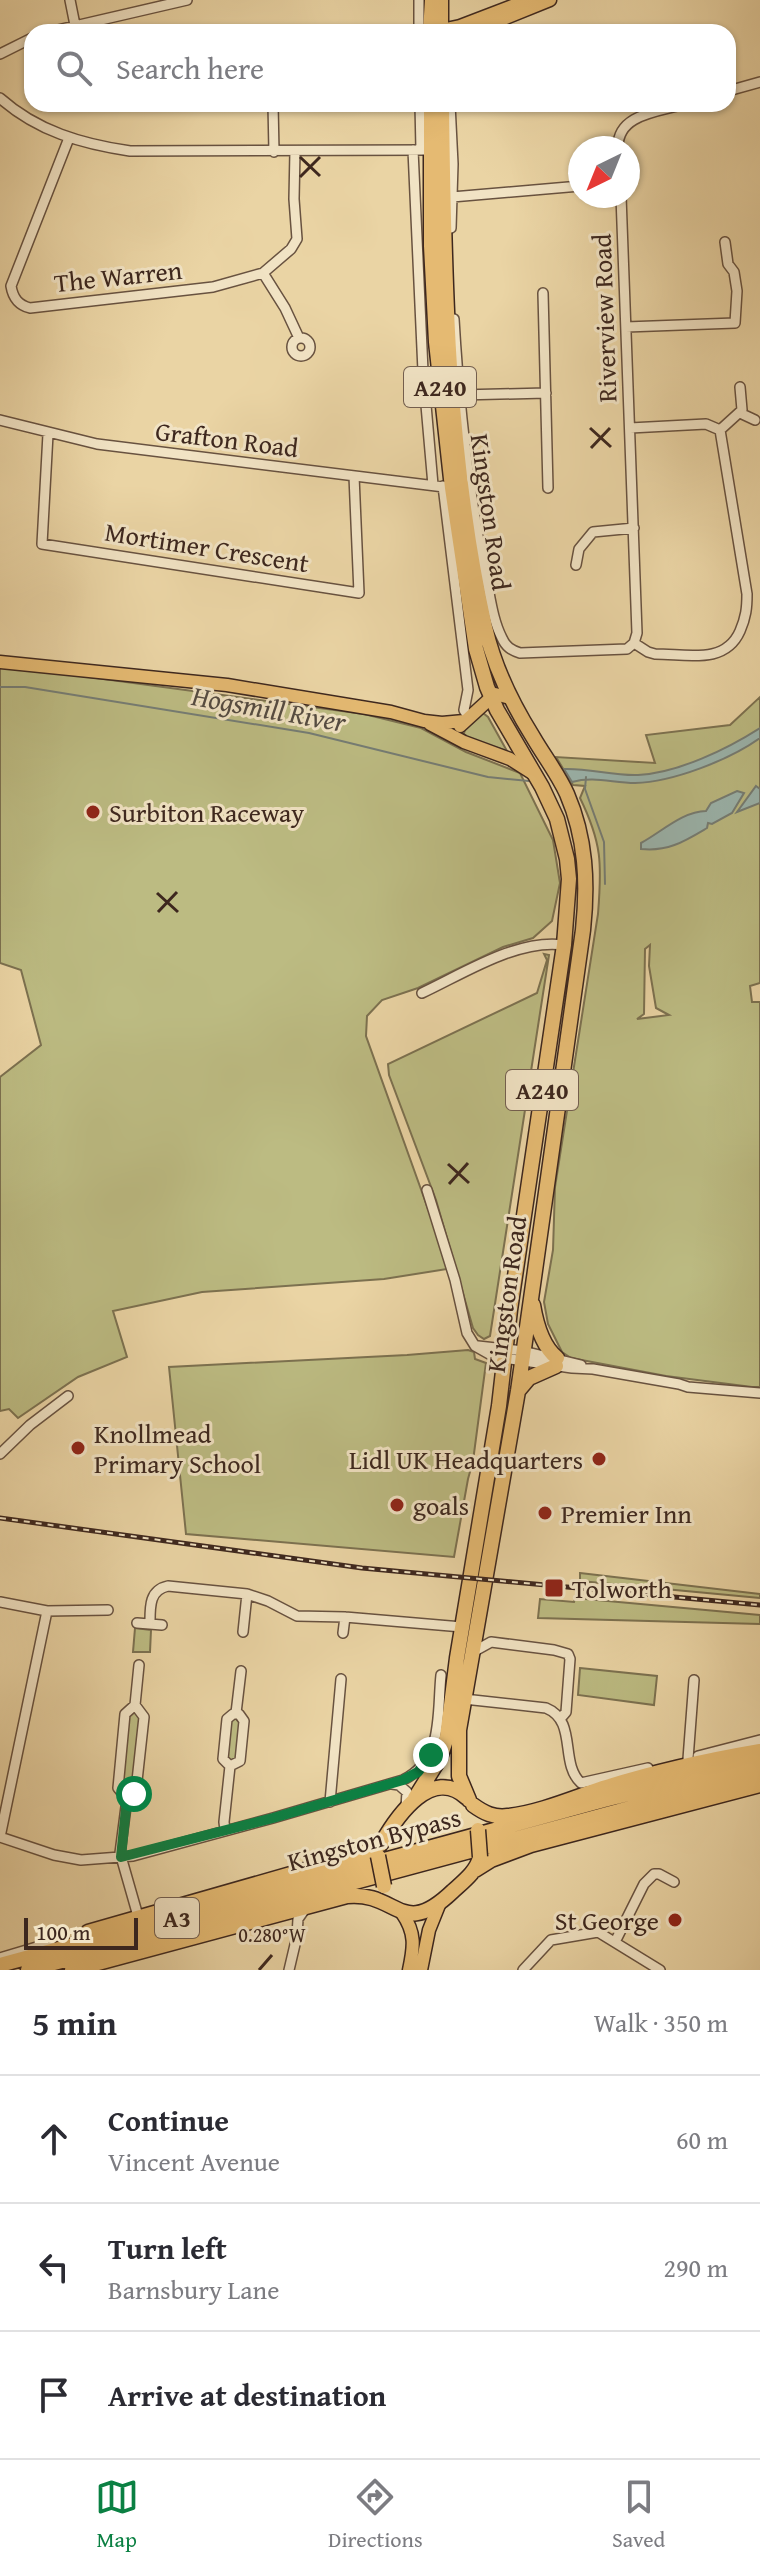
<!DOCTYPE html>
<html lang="en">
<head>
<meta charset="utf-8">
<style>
	:root { --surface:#fff; --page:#f2f2f3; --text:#2b2b33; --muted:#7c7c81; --line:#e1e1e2; --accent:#0b8043 }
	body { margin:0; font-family:"Gentium Book Plus",serif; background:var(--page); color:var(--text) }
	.compass { position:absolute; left:568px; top:136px; width:72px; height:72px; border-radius:50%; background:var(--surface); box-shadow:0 2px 6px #0004; rotate:223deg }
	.scale { position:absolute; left:24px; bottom:20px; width:114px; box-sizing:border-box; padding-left:8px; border:4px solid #3d271e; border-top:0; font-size:22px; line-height:28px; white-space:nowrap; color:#3d271e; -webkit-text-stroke:6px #f1e3c4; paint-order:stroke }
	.stop { position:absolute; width:24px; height:24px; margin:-18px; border:6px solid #0b8043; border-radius:50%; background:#fff }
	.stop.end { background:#0b8043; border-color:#fff; box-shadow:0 2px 8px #0008 }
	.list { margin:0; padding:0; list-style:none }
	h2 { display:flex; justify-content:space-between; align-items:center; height:104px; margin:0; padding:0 32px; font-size:34px }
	h2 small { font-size:26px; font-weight:400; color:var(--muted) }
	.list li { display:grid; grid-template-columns:52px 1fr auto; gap:24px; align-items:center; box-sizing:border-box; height:128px; padding:0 32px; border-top:2px solid var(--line) }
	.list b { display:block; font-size:30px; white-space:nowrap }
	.list p { margin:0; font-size:26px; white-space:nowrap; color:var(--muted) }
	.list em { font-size:26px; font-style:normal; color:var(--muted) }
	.icon { flex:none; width:44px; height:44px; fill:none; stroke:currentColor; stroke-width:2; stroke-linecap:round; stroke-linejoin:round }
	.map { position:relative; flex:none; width:760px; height:1970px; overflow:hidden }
	.search { position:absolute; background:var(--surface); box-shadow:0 2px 6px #0004; left:24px; right:24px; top:24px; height:88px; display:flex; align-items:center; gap:20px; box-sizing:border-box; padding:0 28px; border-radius:24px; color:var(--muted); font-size:30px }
	.sheet { height:488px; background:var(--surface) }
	nav { display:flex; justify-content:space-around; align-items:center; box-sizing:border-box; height:112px; border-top:2px solid var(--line); background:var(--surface); font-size:22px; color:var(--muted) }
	nav a { display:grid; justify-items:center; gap:4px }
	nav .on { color:var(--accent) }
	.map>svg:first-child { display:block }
</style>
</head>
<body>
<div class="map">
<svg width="760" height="1970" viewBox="0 0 760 1970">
	<rect width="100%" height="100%" fill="#ead4a4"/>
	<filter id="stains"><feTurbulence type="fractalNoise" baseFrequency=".0025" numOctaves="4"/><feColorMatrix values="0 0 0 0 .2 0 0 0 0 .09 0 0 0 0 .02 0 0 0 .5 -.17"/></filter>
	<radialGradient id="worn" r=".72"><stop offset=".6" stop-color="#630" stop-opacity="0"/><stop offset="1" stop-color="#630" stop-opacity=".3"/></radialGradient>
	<path fill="#bcbb82" stroke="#7c7150" stroke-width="2" fill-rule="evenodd" d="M0,667L44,671L364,714L421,728L466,752L520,773L553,840L560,883L552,921L533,938L503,947L418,988L382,1000L367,1016L366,1036L432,1220L447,1269L384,1279L202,1292L113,1311L127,1357L78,1377L18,1418L9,1409L0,1411V1077L41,1045L21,970L0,963Z
		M760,697V983L750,986L752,1002H760V1387H752L666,1376L571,1358L562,1352L548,1324L544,1302L553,1250L555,1187L598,914C602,864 602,843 580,798L585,786L573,785L556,757L655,763L646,735L730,725ZM650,945L649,966L656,1008L669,1015L637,1019L644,1014L645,949Z
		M483,713L488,717L507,751L467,738L464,734L465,728Z
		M544,954L549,955L490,1336L484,1339L478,1335L473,1328L436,1200L389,1075L388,1064L537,993L547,960Z
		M468,1350L474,1352L475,1359L486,1363L473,1461L468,1479L454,1557L186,1534L169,1367L407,1355Z
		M580,1573L760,1594V1598L580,1581Z
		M575,1598L760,1615V1624L538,1618L540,1599L574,1602Z
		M135,1628L151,1630L150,1652H133Z
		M580,1668L657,1676L654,1705L578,1695Z
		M134,1711L140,1715L133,1790L130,1794L122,1791L127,1718Z
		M235,1718L241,1724L237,1759L227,1762L228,1722Z"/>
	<path fill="#9bb6af" stroke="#757d75" stroke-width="2" d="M760,728V738C729,760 673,782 635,783C613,783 594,776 572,782L564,769C589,768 613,776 638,775C678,773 727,749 760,728Z
		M756,786L760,789V803L737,812Z
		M737,791L744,793L732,813L712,824L708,823L707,828C685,841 668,852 641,849V843C660,833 683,811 706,811L711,803Z"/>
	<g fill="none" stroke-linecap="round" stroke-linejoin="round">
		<path stroke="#757d75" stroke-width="2" d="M0,687H25L309,733L488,777L529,781
			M586,777L585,789L604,842L605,884"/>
		<defs>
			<path id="minor" d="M70,0L75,25
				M419,0V32
				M49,32L187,0
				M0,54L32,38
				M728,91L760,82
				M0,98C37,131 82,144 130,151L432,150
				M273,104L274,152
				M420,104L421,150
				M450,104L453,164L451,228
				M69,138L11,286C13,298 18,305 30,308L213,287L263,273L291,249L297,239L294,199L295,151
				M618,148C617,114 658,112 685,104
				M413,150L423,371L433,485
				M452,197L580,186
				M263,273L285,308L299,338
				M543,293L548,488
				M454,319C459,405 468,489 485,573C490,594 492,619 502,638C506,647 511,650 520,653L627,649L634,643L637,633L621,196
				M626,327L735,323L737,291L734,272L728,264L725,242
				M292 347a9 9 0 1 1 18 0a9 9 0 1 1-18 0Z
				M460,395L546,393
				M740,413L755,420
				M0,420L97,444L452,488
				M630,428L706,424L720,430L747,594C747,608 746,617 740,631C725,665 687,654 655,654L648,652L634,643
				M720,430L742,410L740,387
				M48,434L42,544L359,593L354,476
				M443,486L468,690L464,710L469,718
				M576,565L579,549L593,532L634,528
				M422,993C463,974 518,938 564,945
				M427,1190L455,1280L467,1333L475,1346L491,1355L504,1358L572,1368L593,1369L679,1384L688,1387L760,1393
				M478,1346L523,1351L581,1365
				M0,1454L30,1425L68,1396
				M0,1602L47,1611L108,1610
				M137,1623L162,1625
				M150,1624C150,1607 149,1590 168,1586L247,1594L268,1601L297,1616L345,1617L462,1627
				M243,1632L247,1594
				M343,1633L345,1617
				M471,1653L491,1642L554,1650L568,1654L570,1659L566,1712L560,1719
				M464,1699L546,1708C578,1721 559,1763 581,1783
				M135,1705L139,1665
				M236,1713L241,1671
				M698,1756L760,1740
				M688,1759L694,1680
				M581,1783L648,1768
				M392,1784L399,1785L407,1792L406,1807
				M127,1799L136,1790L144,1717L135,1705L125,1714L118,1788L127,1799L120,1853L138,1916
				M330,1802L341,1679
				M225,1830L224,1822L230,1766L223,1759L227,1719L233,1714H239L244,1721L240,1761L230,1766
				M0,1837L54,1855L81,1860L133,1856L273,1818L403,1780C444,1760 437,1714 441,1675
				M0,1837L47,1611
				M615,1942L644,1884L654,1874H659L674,1882
				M0,1958L50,1943
				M289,1970L297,1936L298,1919L305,1909
				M523,1970L551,1940L598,1932L660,1970"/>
			<path id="major" d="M432,32L460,26L528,0
				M471,32L550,0
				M0,662L227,685L391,712L424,721L442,723L464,721
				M430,724L464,742L510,759L532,773
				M460,726L495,694L510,698
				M402,1913C416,1933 414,1947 409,1970
				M421,1970L429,1930L439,1905"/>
			<path id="highway" d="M430,32L432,0
				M441,32V0
				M442,104C444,279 447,455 485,627C494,667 511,702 533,737C544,756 558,774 567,794C586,838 588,883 583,930L518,1391L459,1730V1776L469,1800
				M533,1305C536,1323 542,1346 557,1358
				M518,1391L529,1378L556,1366
				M415,1798L440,1758L447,1737L457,1658L499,1406L510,1310L564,945L569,879L567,859L557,819L542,787L497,710L487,687L476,649L452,488L436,342L431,246V104
				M473,1805C484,1813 494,1818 508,1816C538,1813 573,1798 603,1788C654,1772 707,1760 760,1751
				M381,1844C397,1816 432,1765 467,1798
				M475,1870L491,1860L531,1845L760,1785
				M88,1932L364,1853L384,1839
				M0,1965L604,1800L760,1761
				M28,1970L760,1773
				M72,1970L347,1896C398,1891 401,1941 453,1891C464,1881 477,1871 480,1857"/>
		</defs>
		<use href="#minor" stroke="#685240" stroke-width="12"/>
		<use href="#major" stroke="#3d271e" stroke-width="15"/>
		<use href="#highway" stroke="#3d271e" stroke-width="17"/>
		<use href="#minor" stroke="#f1e3c4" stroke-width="9"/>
		<use href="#major" stroke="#e5ba72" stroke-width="12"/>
		<use href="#highway" stroke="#e5ba72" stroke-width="14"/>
		<defs>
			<path id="rail" d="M0,1518L362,1568L760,1605"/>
		</defs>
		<use href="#rail" stroke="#3d271e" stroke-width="5"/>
		<use href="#rail" stroke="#f1e3c4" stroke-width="2" stroke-dasharray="6" stroke-linecap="butt"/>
		<defs>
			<path id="highway-bridge" d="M478,1830L480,1857
				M378,1856L384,1886"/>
		</defs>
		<use href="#highway-bridge" stroke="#3d271e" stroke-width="17" stroke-linecap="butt"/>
		<use href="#highway-bridge" stroke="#e5ba72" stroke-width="14"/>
	</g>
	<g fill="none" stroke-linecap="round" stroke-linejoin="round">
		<path stroke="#0b8043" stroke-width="10" d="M134,1794L127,1799L121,1857L273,1818L403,1780L418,1772L431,1755"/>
	</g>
	<path fill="none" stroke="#3d271e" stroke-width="3" d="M300,157L320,176M300,177L320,157M590,428L611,447M591,448L610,428M157,893L178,912M158,912L177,892M448,1164L469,1183M449,1184L468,1163M259,1970L272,1955"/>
	<g fill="#8f2418" stroke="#f1e3c4" stroke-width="3">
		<circle cx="93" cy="812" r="8"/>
		<circle cx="78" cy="1448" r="8"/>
		<circle cx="599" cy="1459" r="8"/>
		<circle cx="397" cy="1505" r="8"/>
		<circle cx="545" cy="1513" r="8"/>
		<rect x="544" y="1578" width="20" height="20" rx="4"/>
		<circle cx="675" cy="1920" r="8"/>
	</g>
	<g text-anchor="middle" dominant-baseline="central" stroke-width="6" stroke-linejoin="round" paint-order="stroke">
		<g fill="#f1e3c4" stroke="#735f50" stroke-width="2">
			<rect x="404" y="367" width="72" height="40" rx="6"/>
			<rect x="506" y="1070" width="72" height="40" rx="6"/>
			<rect x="155" y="1898" width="44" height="40" rx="6"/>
		</g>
		<g font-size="24" font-weight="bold" fill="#3d271e">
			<text x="440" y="387">A240</text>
			<text x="542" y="1090">A240</text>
			<text x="177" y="1918">A3</text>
		</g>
		<g font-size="26" fill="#3d271e" stroke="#f1e3c4">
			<text transform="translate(118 276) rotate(-6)">The Warren</text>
			<text transform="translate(604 318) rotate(-92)">Riverview Road</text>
			<text transform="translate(227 439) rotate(7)">Grafton Road</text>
			<text transform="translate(491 512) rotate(82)">Kingston Road</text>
			<text transform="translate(207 547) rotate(9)">Mortimer Crescent</text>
			<text transform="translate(506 1294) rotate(-82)">Kingston Road</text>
			<text transform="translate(374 1839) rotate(-15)">Kingston Bypass</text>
		</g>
		<g font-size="26" fill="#3d271e" stroke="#f1e3c4" text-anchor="start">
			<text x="109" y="812">Surbiton Raceway</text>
			<text x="94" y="1433">Knollmead<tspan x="94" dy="30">Primary School</tspan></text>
			<text x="583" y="1459" text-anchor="end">Lidl UK Headquarters</text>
			<text x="413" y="1505">goals</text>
			<text x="561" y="1513">Premier Inn</text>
			<text x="572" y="1588">Tolworth</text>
			<text x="659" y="1920" text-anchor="end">St George</text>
		</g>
		<g font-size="28" font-style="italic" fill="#544b42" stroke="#f1e3c4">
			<text transform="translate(269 708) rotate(10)">Hogsmill River</text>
		</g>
	</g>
	<g font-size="20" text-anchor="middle" fill="#3d271e" stroke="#f1e3c4" stroke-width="6" stroke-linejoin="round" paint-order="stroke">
		<text x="272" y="1942">0.280°W</text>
	</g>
	<rect width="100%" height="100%" filter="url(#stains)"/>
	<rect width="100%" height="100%" fill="url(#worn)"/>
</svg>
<svg class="compass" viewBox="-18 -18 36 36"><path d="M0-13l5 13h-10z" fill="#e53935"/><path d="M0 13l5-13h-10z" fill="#7c7c81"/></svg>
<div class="scale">100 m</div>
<div class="stop" style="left:134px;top:1794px"></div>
<div class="stop end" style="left:431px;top:1755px"></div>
<div class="search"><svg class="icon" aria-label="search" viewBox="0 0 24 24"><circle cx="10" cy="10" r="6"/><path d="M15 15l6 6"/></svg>Search here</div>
</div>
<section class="sheet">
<h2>5 min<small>Walk · 350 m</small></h2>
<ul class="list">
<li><svg class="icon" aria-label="ahead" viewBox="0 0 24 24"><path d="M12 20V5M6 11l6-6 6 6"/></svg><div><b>Continue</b><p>Vincent Avenue</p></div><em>60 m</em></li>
<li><svg class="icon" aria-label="left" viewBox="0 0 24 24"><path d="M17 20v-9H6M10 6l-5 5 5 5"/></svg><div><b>Turn left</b><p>Barnsbury Lane</p></div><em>290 m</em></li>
<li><svg class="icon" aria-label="arrive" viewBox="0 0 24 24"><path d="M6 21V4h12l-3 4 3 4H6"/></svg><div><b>Arrive at destination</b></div></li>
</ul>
</section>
<nav>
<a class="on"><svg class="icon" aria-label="map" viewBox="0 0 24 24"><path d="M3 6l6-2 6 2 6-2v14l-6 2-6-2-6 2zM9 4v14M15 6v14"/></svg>Map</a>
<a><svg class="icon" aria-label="directions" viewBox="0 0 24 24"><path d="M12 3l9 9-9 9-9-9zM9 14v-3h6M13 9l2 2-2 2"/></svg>Directions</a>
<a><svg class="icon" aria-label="saved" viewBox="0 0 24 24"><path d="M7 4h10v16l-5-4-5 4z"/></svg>Saved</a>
</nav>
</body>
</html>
